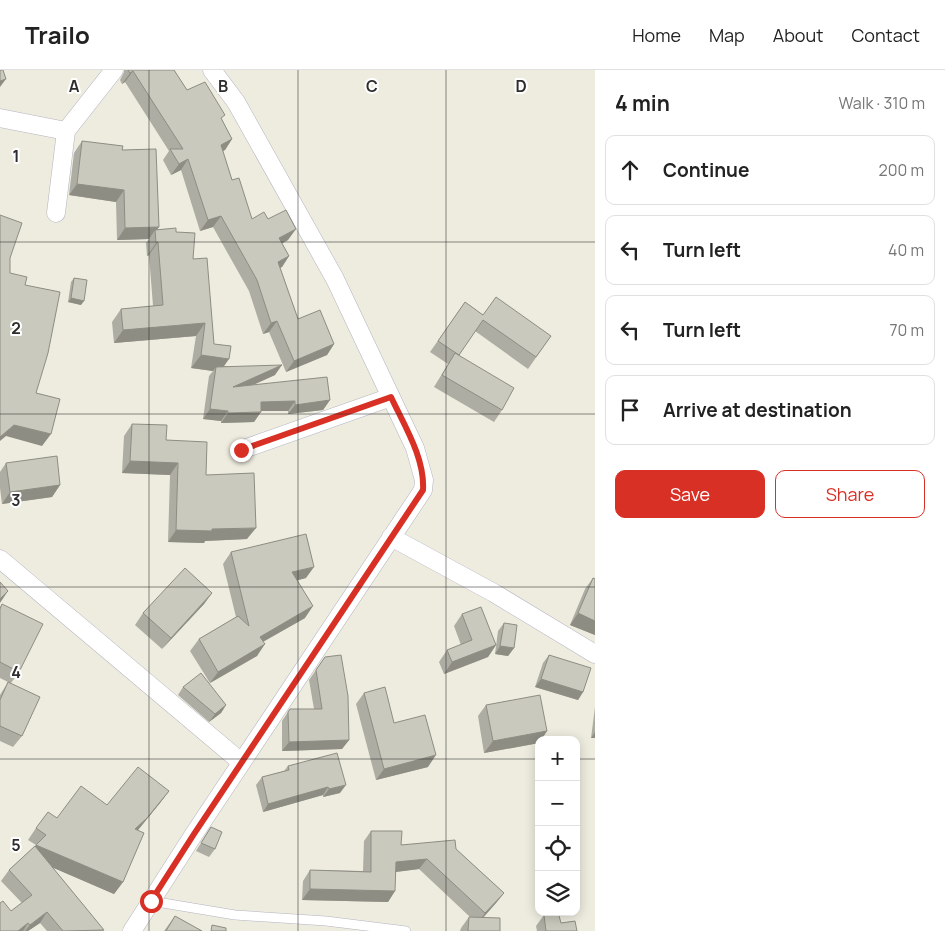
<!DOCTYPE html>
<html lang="en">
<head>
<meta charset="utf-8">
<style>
	:root { --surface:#fff; --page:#f2f2f2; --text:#222; --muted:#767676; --line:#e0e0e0; --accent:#d93025 }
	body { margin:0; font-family:Manrope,sans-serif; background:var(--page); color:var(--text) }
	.controls { position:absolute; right:15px; bottom:15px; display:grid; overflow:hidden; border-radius:10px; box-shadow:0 2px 12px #0003 }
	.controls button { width:45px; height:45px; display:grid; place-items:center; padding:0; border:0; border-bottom:1px solid var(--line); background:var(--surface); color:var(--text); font:25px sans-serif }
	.stop { position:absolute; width:15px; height:15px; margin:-11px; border:4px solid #d93025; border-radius:50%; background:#fff }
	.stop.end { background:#d93025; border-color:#fff; box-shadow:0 1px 5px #0008 }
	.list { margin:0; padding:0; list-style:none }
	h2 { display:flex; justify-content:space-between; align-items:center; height:65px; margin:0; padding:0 20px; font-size:21px }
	h2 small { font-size:16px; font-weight:400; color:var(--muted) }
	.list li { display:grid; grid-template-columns:32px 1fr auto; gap:15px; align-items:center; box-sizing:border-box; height:70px; margin:0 10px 10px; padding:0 10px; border:1px solid var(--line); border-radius:10px }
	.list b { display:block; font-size:19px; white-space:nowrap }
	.list em { font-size:16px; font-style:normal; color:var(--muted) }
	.actions { display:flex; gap:10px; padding:15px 20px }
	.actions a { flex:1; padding:11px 0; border:1px solid var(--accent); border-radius:10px; text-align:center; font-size:18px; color:var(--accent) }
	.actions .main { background:var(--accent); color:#fff }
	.icon { flex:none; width:28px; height:28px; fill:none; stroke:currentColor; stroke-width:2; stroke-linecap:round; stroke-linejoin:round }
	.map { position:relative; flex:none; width:595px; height:861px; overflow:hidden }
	header { display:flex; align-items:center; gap:30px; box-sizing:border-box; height:70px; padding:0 25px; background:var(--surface); border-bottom:1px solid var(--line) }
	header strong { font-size:24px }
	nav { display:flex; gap:28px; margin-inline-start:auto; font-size:18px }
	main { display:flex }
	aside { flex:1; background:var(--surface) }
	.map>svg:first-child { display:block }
</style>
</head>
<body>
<header>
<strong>Trailo</strong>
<nav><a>Home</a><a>Map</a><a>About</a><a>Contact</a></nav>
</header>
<main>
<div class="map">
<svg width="595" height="861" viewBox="0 0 595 861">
	<rect width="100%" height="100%" fill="#eeecdf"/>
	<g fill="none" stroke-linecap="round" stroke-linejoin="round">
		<defs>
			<path id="lane" d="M151,831L235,845L326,851L406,861"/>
			<path id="street" d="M0,48L66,61
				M56,143L66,61L114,0
				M241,380L391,327
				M391,467L494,523L595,584
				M0,489L241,692
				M132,861L194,764L423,420L424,410L415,378L335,209L236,32L212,0"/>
		</defs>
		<use href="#lane" stroke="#b4b3c0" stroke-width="10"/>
		<use href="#street" stroke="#b4b3c0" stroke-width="19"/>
		<use href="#lane" stroke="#fff" stroke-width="9"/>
		<use href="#street" stroke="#fff" stroke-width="18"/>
	</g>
	<path fill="#aeada3" d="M124,0H174L187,20L222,50L232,69L225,80L222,81L232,110L252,149H268L288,170L282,173L289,186L282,197H280L298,249L334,274L327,285L286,302L269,262L263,264L249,221L213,157L200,161L181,100L171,105L163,90L169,81L125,12L122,14L120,10L124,2Z
		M82,71L122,80L159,157L157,160L176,162L193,189L214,274L224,296L275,305L253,315L330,330L323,340L288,344V341H261L254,352L221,353V351L203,349L209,306L213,301L191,298L196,266L114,273L112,252L121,239L153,236L149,185L147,186L146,173L149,169L117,170L116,132L69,125L74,83Z
		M74,208L81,235L68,232L71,212Z
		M465,232L483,245L551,266L528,299L475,261L459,285L502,340L494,352L434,317L448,294L430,282Z
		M132,354L166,370L206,405L247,469L205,471L204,473L168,472L170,405L122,403L124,366Z
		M6,393L60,415L52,427L2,434L0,418V402Z
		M231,482L306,508L297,510L305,548L263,572L257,586L210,613L190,581L199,569L236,547L223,494Z
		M593,508L595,509V565L570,555L585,519Z
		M212,523L204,534L162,579L135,555L143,543Z
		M2,534L19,602L11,613L22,666L13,677L0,671V625L8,612L10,613L0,608V537Z
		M462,544L496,575L488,587L444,604L439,592L447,580L461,575L454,556Z
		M504,553L514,578L508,586L495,584L498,561Z
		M549,585L583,622L578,630L535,617L543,593Z
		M325,587L349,670L342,679L282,681V651L290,639H314L309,610Z
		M183,617L226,635L221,643L209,652L178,625Z
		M364,623L394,653L428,697L376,710L356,634Z
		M486,635L547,661L541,670H539V673L484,683L478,646Z
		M595,637V668H591Z
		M288,696L340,723L323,727V725L263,742L256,715L262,707L284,701Z
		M169,721L160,733L138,760L123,812L114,824L52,797L104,861H47L40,853L28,861H0L11,841L22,833L1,811L9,800L36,775L28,770L36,758L57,748L107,735Z
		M211,757L215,779L209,787L196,781Z
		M371,761L401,775L456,779L504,823L496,833L484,847L500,861H460L461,858L469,847H470L419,799L395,802V821L388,832L302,830L303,811L310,800L363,801L364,771Z
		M544,845L577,861H537L536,856Z
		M175,846L202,861H164Z"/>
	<path fill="#8d8d84" d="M133,1L125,12L122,14L130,3Z
		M6,9L0,17V11Z
		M232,69L225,80L213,86L221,75Z
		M188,89L181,100L171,105L179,94Z
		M77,114L124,120L116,132L69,125Z
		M221,146L213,157L200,161L208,150Z
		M159,157L155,162V160L149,169L117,170L125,158Z
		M296,159L288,170L272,179L279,168Z
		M158,172L149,185L147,186L156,173Z
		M289,186L282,197L271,203L278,192Z
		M71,228L84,231L81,235L68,232Z
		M277,251L269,262L263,264L271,253Z
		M205,253L196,266L114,273L123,260Z
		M334,274L327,285L286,302L294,291Z
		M201,285L229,289L220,302L216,297L213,301L191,298Z
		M282,295L275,305L226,327L233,317Z
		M330,330L323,340L288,344L295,335Z
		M295,331L288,341H254L261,332Z
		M210,339L228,341L221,351L203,349Z
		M261,342L254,352L221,353L228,343Z
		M14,355L51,364L42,376L6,366L0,371V367Z
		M130,391L178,393L170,405L122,403Z
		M60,415L52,427L2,434L10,422Z
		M256,458L247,469L205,471L204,473L168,472L176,460Z
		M314,497L306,508L284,514L292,502Z
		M8,521L0,533V529Z
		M212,523L204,534L162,579L171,568Z
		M313,536L305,548L252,578L260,567Z
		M578,543L595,551V565L570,555Z
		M265,574L257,586L210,613L218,602Z
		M496,575L488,587L444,604L452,592Z
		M500,576L514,578L508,586L495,584Z
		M541,609L583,622L578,630L535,617Z
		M226,635L221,643L209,652L215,644Z
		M547,661L541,670H539V673L484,683L493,671Z
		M595,662V668H591Z
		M349,670L342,679L282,681L289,672Z
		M436,685L428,697L376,710L384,699Z
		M346,715L340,723L323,727L329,719Z
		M328,717L323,725L263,742L268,734Z
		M169,721L160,733L138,760L127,771L135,759Z
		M36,775L123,812L114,824L28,787Z
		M427,789L419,799L388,803L396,792Z
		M310,819L395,821L388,832L302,830Z
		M504,823L496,833L477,854L485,843Z
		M47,842L40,853L28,861H25L30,855Z
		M28,853L23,861H18Z"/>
	<path fill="#cac9bd" stroke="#8d8d84" d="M0,0H3L6,9L0,11Z
		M128,0H174L187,20L205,12L225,45L221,48L232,69L221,75L232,110L239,108L252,149L264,142L268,149L286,140L296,159L279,168L289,186L278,192L298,249L320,240L334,274L294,291L277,251L271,253L257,210L221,146L208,150L188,89L179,94L170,79H183L133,1L130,3Z
		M82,71L123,76L122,80L156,79L159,157L125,158L124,120L77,114Z
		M0,145L22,153L10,188V203L27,207L25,215L60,222L48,283L36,323L60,329L51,364L14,355L0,367Z
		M176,158V162L195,163L193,189L207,188L214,274L231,276L229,289L201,285L205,253L123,260L121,239L163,235L158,172L156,173L155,160Z
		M74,208L87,210L84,231L71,228Z
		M496,227L551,266L536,287L483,250L459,285L438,271L465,232L483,245Z
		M455,283L514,318L502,340L442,305Z
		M282,295L233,317L327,307L330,330L295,335V331L261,332V342L228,343V341L210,339L216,297Z
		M132,354L167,355L166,370L207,372L206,405L254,403L256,458L212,459V461L176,460L178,393L130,391Z
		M57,386L60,415L10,422L6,393Z
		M306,464L314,497L292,502L313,536L260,567L265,574L218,602L199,569L238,546L249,556L231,482Z
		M185,498L212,523L171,568L143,543Z
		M593,508L595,509V551L578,543Z
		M0,512L8,521L0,529Z
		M2,534L43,554L19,602L0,592V539Z
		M481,537L496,575L452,592L447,580L472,570L462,544Z
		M504,553L517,555L514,578L500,576Z
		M341,585L348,626L349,670L289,672L288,642L290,639H322L316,600L325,587Z
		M549,585L591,598L583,622L541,609Z
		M201,603L226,635L215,644L183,617Z
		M8,612L40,627L22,666L0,656V630Z
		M385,617L394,653L425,645L436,685L384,699L364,623Z
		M540,625L547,661L493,671L486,635Z
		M337,683L346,715L329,719L328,717L268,734L262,707L289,700L288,696Z
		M138,697L169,721L147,748L135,759L144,763L123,812L36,775L46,765L36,758L48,742L57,748L81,716L107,735Z
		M211,757L222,762L215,779L201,773Z
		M371,761H402L401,775L455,770L456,779L504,823L485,843L427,789L396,792L395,821L310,819V800L371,802Z
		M35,776L104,860L63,861L47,842L30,855L28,853L18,861H0V833L3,831L11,841L32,825L9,800Z
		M554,842H558L561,853L575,851L577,861H546L544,845Z
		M175,846L202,861H166Z
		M469,847L500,848V861H468Z
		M212,855L226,858V861H211Z"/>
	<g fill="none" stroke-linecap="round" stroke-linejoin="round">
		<path stroke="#d93025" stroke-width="6" d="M151,831L194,764L423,420C425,388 404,355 391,327L241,380"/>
	</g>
	<path fill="none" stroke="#2d2d2d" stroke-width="1" stroke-opacity="0.55" d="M149,0V861M298,0V861M446,0V861M0,172H595M0,344H595M0,517H595M0,689H539M576,689H595"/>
	<g font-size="16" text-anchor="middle" font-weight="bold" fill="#2d2d2d" stroke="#fff" stroke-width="4" stroke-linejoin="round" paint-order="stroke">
		<text x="74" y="22">A</text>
		<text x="223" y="22">B</text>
		<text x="372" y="22">C</text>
		<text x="521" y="22">D</text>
		<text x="16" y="92">1</text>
		<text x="16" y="264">2</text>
		<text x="16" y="436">3</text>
		<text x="16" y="608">4</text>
		<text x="16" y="781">5</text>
	</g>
</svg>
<div class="controls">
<button>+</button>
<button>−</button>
<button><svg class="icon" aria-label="locate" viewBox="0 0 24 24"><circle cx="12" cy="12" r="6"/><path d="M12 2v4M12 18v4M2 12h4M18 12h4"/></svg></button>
<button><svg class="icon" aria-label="layers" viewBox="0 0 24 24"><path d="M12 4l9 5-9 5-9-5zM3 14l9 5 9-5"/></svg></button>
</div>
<div class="stop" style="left:151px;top:831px"></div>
<div class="stop end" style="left:241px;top:380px"></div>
</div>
<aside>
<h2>4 min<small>Walk · 310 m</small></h2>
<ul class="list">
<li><svg class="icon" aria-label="ahead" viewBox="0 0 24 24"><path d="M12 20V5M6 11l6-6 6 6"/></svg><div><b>Continue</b></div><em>200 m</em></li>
<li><svg class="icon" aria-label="left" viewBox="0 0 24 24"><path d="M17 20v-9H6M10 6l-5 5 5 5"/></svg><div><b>Turn left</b></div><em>40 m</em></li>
<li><svg class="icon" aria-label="left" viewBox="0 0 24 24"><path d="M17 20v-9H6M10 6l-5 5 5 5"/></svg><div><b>Turn left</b></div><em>70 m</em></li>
<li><svg class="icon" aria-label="arrive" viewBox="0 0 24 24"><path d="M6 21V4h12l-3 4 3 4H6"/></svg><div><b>Arrive at destination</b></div></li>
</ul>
<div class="actions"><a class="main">Save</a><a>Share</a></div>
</aside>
</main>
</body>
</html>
